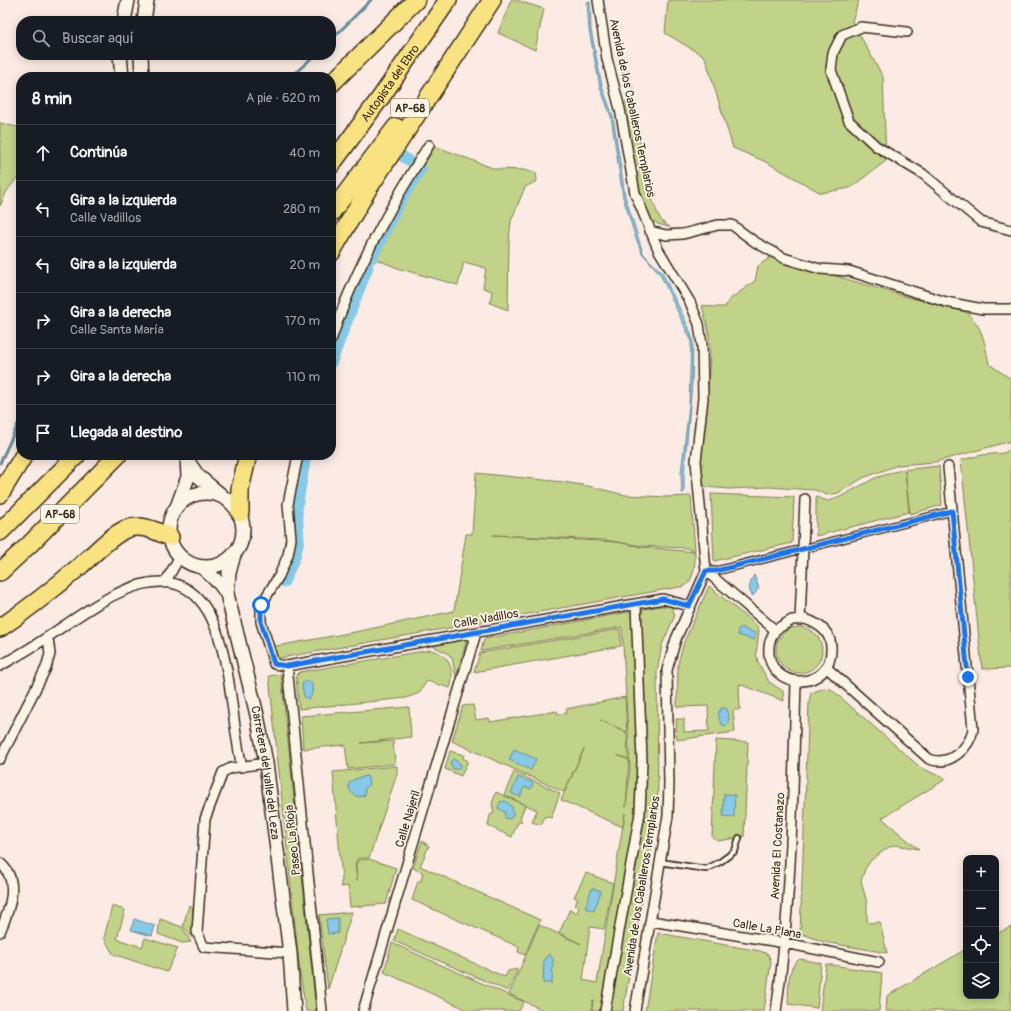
<!DOCTYPE html>
<html lang="es">
<head>
<meta charset="utf-8">
<style>
	:root { --surface:#171b24; --page:#20242c; --text:#f1f3f6; --muted:#9ea1a6; --line:#363941 }
	body { margin:0; font-family:Pangolin,sans-serif; background:var(--page); color:var(--text) }
	.controls { position:absolute; right:12px; bottom:12px; display:grid; overflow:hidden; border-radius:8px; box-shadow:0 2px 10px #0003 }
	.controls button { width:36px; height:36px; display:grid; place-items:center; padding:0; border:0; border-bottom:1px solid var(--line); background:var(--surface); color:var(--text); font:20px sans-serif }
	.stop { position:absolute; width:12px; height:12px; margin:-9px; border:3px solid #1a73e8; border-radius:50%; background:#fff }
	.stop.end { background:#1a73e8; border-color:#fff; box-shadow:0 1px 4px #0008 }
	.list { margin:0; padding:0; list-style:none }
	h2 { display:flex; justify-content:space-between; align-items:center; height:52px; margin:0; padding:0 16px; font-size:17px }
	h2 small { font-size:13px; font-weight:400; color:var(--muted) }
	.list li { display:grid; grid-template-columns:26px 1fr auto; gap:12px; align-items:center; box-sizing:border-box; height:56px; padding:0 16px; border-top:1px solid var(--line) }
	.list b { display:block; font-size:15px; white-space:nowrap }
	.list p { margin:0; font-size:13px; white-space:nowrap; color:var(--muted) }
	.list em { font-size:13px; font-style:normal; color:var(--muted) }
	.icon { flex:none; width:22px; height:22px; fill:none; stroke:currentColor; stroke-width:2; stroke-linecap:round; stroke-linejoin:round }
	.map { position:relative; flex:none; width:1011px; height:1011px; overflow:hidden }
	.search { position:absolute; background:var(--surface); box-shadow:0 2px 10px #0003; left:16px; top:16px; width:320px; height:44px; display:flex; align-items:center; gap:10px; box-sizing:border-box; padding:0 14px; border-radius:16px; color:var(--muted); font-size:15px }
	.panel { position:absolute; background:var(--surface); box-shadow:0 2px 10px #0003; left:16px; top:72px; width:320px; height:388px; border-radius:16px }
	.map>svg:first-child { display:block }
</style>
</head>
<body>
<div class="map">
<svg width="1011" height="1011" viewBox="0 0 1011 1011">
	<rect width="100%" height="100%" fill="#fbebe4"/>
	<filter id="ink" filterUnits="userSpaceOnUse"><feTurbulence type="fractalNoise" baseFrequency=".025" numOctaves="2"/><feDisplacementMap in="SourceGraphic" scale="8" xChannelSelector="R" yChannelSelector="G"/><feConvolveMatrix kernelMatrix="1 2 1 2 8 2 1 2 1" color-interpolation-filters="sRGB"/></filter>
	<g filter="url(#ink)">
		<path fill="#c1d388" stroke="#7e7e53" d="M511,0H516L544,9L535,50L498,33Z
			M668,0H859L852,21L883,77L886,161L850,188L821,193L766,162L733,148L705,57L665,33Z
			M634,102C638,126 648,207 663,222C665,224 668,226 670,227C665,226 658,225 653,221C639,210 627,124 623,103Z
			M0,123L21,128V173L7,191L0,206Z
			M435,146L495,169L525,170L536,173L537,181L525,187L511,221L509,240L508,310L490,303L492,291L483,288L486,268L464,262L458,285L400,269L373,258Z
			M771,257L904,296L969,313C971,318 973,319 976,323C984,334 986,350 989,364L1011,379V441L935,462L898,465L863,478L838,493L827,495L815,490L768,487L729,489L706,487L701,481C699,433 713,386 709,338C709,327 704,316 702,305L713,307H725L730,299L755,281L758,266Z
			M1011,449V668L982,669L961,460L982,455L1004,453Z
			M939,466L942,505L910,514L905,471L909,512L816,536V497L828,501L840,497L875,478L901,470Z
			M476,473L563,482L588,486L625,495L666,497L691,496L695,551L685,548L642,546L605,540L493,535L616,542L642,547L695,552C695,563 695,579 685,586L280,658L273,655L271,647L360,631L454,611L466,534H472Z
			M711,494L794,497L792,543L714,561Z
			M709,586L757,626L759,630L756,654L758,662L769,682L783,691L784,701L739,684L740,709L733,711L735,732L677,740L676,719H684V732L709,731L708,706L677,707L678,664L684,642Z
			M660,606H671L675,615L662,645L657,672L658,807L623,1011H592L593,1000L591,1011H545L509,994L539,925L581,944L559,933L570,909L577,913L579,907L575,905L578,899L574,897L586,873L613,883L604,929L590,927L583,980L597,983L625,813L623,827L561,800L584,749L564,792L452,741L463,706L473,705L476,720L489,718L490,722L557,711L558,714L567,713L566,709L625,697L627,732L600,720L627,733L628,759L617,755L629,760L626,807L630,769L622,627L481,651L484,639Z
			M776 650a23 23 0 1 1 46 0a23 23 0 1 1-46 0Z
			M620,629L621,646L474,672L480,653Z
			M467,639L456,677L452,658L447,653L433,646Z
			M430,650C449,653 456,671 450,688L427,681L419,693L406,698L299,709L296,676L300,672Z
			M281,674L316,1011H306L300,973L269,676Z
			M824,688L831,689L921,768L946,779L882,818L906,839L919,849L896,845L889,847L871,860L865,869L861,881L867,903V921L870,923L880,922L887,953L824,942L800,933L809,702L811,693Z
			M409,707L411,737L361,743L393,741L395,764L348,769L345,745L303,749L301,716Z
			M716,740L748,742L744,837L718,841L712,837Z
			M450,751L464,755L463,758L468,761L461,776L445,769Z
			M397,766V774L369,858H358L355,864L357,881L356,865L358,860L369,859L396,868L386,904L350,907L348,886L341,887V882L342,881L333,772Z
			M514,772L560,793L551,818L545,816L541,825L532,822L537,810L504,795Z
			M496,792L525,805L520,818L522,821L517,824L512,837L488,826L490,815L494,813L492,804Z
			M422,841L429,846L420,866L540,920L525,955L518,952L519,947L412,900L418,881H421L423,873L413,868Z
			M189,905L193,907L192,938L183,926Z
			M112,906L125,910L117,939L142,947L145,938L178,948L167,972L113,954L104,938Z
			M352,912L328,989L319,915Z
			M160,919L182,927L191,942L182,943L158,934Z
			M1011,927V1011H886L887,996L966,949V996H996V934Z
			M398,929L505,977L508,971L518,969L508,991L394,941Z
			M658,933L760,951L768,954L771,961L764,1011H645Z
			M392,943L524,1002L519,1011H470L384,972Z
			M800,959L821,963L817,1008L788,1004C789,990 786,967 800,959Z
			M826,964L882,973L879,1011H820Z"/>
		<path fill="#87cae8" stroke="#698a97" d="M587,2H590L591,30L602,86L613,116L625,196L643,253L650,261L662,272L689,328L693,340L692,383L684,474V492L682,493L681,473L689,406L691,340L660,274L642,253L635,236L623,197L611,117L600,87L589,30Z
			M627,70L633,89L628,91L622,71Z
			M754,575L759,588L753,596C746,590 751,582 754,575Z
			M743,627L745,630L756,633L754,640L738,635V629Z
			M306,681L311,682C313,687 313,696 309,699L304,697L302,684Z
			M721,708H726C730,713 730,723 725,726L721,724L718,714Z
			M514,749L536,759L531,770L509,760Z
			M453,759L461,764L459,769H453L450,762Z
			M367,776L369,781L368,786L365,788V795L359,797C353,795 347,790 349,783L355,779Z
			M518,777L533,783L531,789L524,787L520,797L511,793Z
			M724,794L735,795L734,817L723,816Z
			M505,801C512,804 513,809 513,815L510,819L505,818V812L498,808L500,802Z
			M592,888L601,891L594,911L585,908Z
			M338,918V933L328,934L326,919Z
			M134,919L155,926L152,936L131,930Z
			M549,954L553,959L552,983H543L544,959Z"/>
		<g fill="none" stroke-linecap="round" stroke-linejoin="round">
			<path stroke="#698a97" stroke-width="3" d="M331,40L371,0
				M291,77L315,55
				M0,463L21,418"/>
			<path stroke="#87cae8" stroke-width="11" d="M402,156L408,160
				M372,258L401,200L421,169
				M331,363L368,267
				M284,582L295,557L299,540L297,508L306,455"/>
			<defs>
				<path id="service" d="M660,862L706,869L720,862L735,851L739,838"/>
				<path id="pedestrian" d="M706,571H716L952,511"/>
				<path id="minor" d="M598,0L607,59L620,109L635,193L658,249L690,302L699,324L702,345L703,398L696,461L706,571L676,639L667,670L669,783L668,816L635,1011
					M907,32L861,27L842,35L833,53L831,70L849,121L876,146L923,174L981,222L1011,230
					M650,231L666,235L683,234L718,225H732L755,242L784,258L820,269L849,271L946,302L983,309H1011
					M331,340C354,271 390,207 429,145
					M298,455L288,504L291,539L288,555L279,576L261,605V622L274,664L287,666L663,599L689,606
					M706,571L775,630
					M165,583L180,556
					M805,619C817,623 830,631 831,646C834,694 765,691 769,647C769,641 773,635 775,630L792,620Z
					M800,620L805,499
					M0,666C17,656 35,646 52,634C103,599 184,538 217,632C232,675 232,723 242,767
					M287,666L322,1011
					M827,668L929,759C949,767 970,748 973,729L948,467
					M0,759L46,668L50,654L48,637
					M266,763L231,768L223,772L205,819L197,932L204,947L290,953
					M0,863C21,880 9,911 0,932
					M651,921L785,943L879,962
					M363,1011L476,633
					M605,1011L640,813L642,761L636,604
					M776,1011C792,902 793,791 796,682"/>
				<g id="secondary">
					<path d="M124,21L128,0"/>
					<path d="M144,21L147,0"/>
					<path d="M120,55L122,77"/>
					<path d="M141,55L142,77"/>
					<path d="M189,463L198,476L221,495"/>
					<circle cx="206" cy="530" r="37"/>
					<path d="M177,507L188,477L187,455"/>
					<path id="s1" d="M202,567L220,584L227,594L257,715L266,763L290,953L294,1011"/>
					<path d="M227,594L229,573L234,554"/>
				</g>
				<g id="motorway">
					<path d="M331,84L416,0"/>
					<path id="s2" d="M331,165L381,97L448,0"/>
					<path d="M331,213L396,127"/>
					<path d="M331,253L368,189L492,0"/>
					<path d="M0,494L24,455"/>
					<path d="M240,513V489L248,455"/>
					<path d="M0,532L77,455"/>
					<path d="M0,572L30,544L118,455"/>
					<path d="M0,628C28,609 55,588 80,566C93,555 110,536 126,529C141,523 156,531 170,537"/>
				</g>
			</defs>
			<use href="#service" stroke="#3b2a1e" stroke-width="8"/>
			<use href="#pedestrian" stroke="#3b2a1e" stroke-width="10"/>
			<use href="#minor" stroke="#3b2a1e" stroke-width="12"/>
			<use href="#secondary" stroke="#3b2a1e" stroke-width="16"/>
			<use href="#motorway" stroke="#3b2a1e" stroke-width="20"/>
			<use href="#service" stroke="#fcf5e5" stroke-width="4.5"/>
			<use href="#pedestrian" stroke="#fcf5e5" stroke-width="7"/>
			<use href="#minor" stroke="#fcf5e5" stroke-width="9"/>
			<use href="#secondary" stroke="#fcf5e5" stroke-width="13"/>
			<use href="#motorway" stroke="#f8e281" stroke-width="17"/>
		</g>
	</g>
	<g fill="none" stroke-linecap="round" stroke-linejoin="round" filter="url(#ink)">
		<path stroke="#1a73e8" stroke-width="5" d="M261,605V622L274,664L287,666L663,599L689,606L706,571H716L952,511L968,677"/>
	</g>
	<g text-anchor="middle" dominant-baseline="central" stroke-width="3.5" stroke-linejoin="round" paint-order="stroke">
		<g fill="#fcf5e5" stroke="#75675a" stroke-width="1">
			<rect x="391" y="99" width="38" height="18" rx="3"/>
			<rect x="41" y="505" width="38" height="18" rx="3"/>
		</g>
		<g font-size="11" font-weight="bold" fill="#3b2a1e">
			<text x="410" y="108">AP-68</text>
			<text x="60" y="514">AP-68</text>
		</g>
		<g font-size="12" fill="#3b2a1e" stroke="#fcf5e5">
			<text stroke="none"><textPath href="#s2" startOffset="101">Autopista del Ebro</textPath></text>
			<text transform="translate(632 108) rotate(78)">Avenida de los Caballeros Templarios</text>
			<text transform="translate(486 619) rotate(-10)">Calle Vadillos</text>
			<text stroke="none"><textPath href="#s1" startOffset="220">Carretera del valle del Leza</textPath></text>
			<text transform="translate(408 819) rotate(-73)">Calle Najeril</text>
			<text transform="translate(293 840) rotate(-96)">Paseo La Rioja</text>
			<text transform="translate(778 846) rotate(-87)">Avenida El Costanazo</text>
			<text transform="translate(642 886) rotate(-81)">Avenida de los Caballeros Templarios</text>
			<text transform="translate(767 929) rotate(10)">Calle La Plana</text>
		</g>
	</g>
</svg>
<div class="controls">
<button>+</button>
<button>−</button>
<button><svg class="icon" aria-label="locate" viewBox="0 0 24 24"><circle cx="12" cy="12" r="6"/><path d="M12 2v4M12 18v4M2 12h4M18 12h4"/></svg></button>
<button><svg class="icon" aria-label="layers" viewBox="0 0 24 24"><path d="M12 4l9 5-9 5-9-5zM3 14l9 5 9-5"/></svg></button>
</div>
<div class="stop" style="left:261px;top:605px"></div>
<div class="stop end" style="left:968px;top:677px"></div>
<div class="search"><svg class="icon" aria-label="search" viewBox="0 0 24 24"><circle cx="10" cy="10" r="6"/><path d="M15 15l6 6"/></svg>Buscar aquí</div>
<section class="panel">
<h2>8 min<small>A pie · 620 m</small></h2>
<ul class="list">
<li><svg class="icon" aria-label="ahead" viewBox="0 0 24 24"><path d="M12 20V5M6 11l6-6 6 6"/></svg><div><b>Continúa</b></div><em>40 m</em></li>
<li><svg class="icon" aria-label="left" viewBox="0 0 24 24"><path d="M17 20v-9H6M10 6l-5 5 5 5"/></svg><div><b>Gira a la izquierda</b><p>Calle Vadillos</p></div><em>280 m</em></li>
<li><svg class="icon" aria-label="left" viewBox="0 0 24 24"><path d="M17 20v-9H6M10 6l-5 5 5 5"/></svg><div><b>Gira a la izquierda</b></div><em>20 m</em></li>
<li><svg class="icon" aria-label="right" viewBox="0 0 24 24"><path d="M7 20v-9h11M14 6l5 5-5 5"/></svg><div><b>Gira a la derecha</b><p>Calle Santa María</p></div><em>170 m</em></li>
<li><svg class="icon" aria-label="right" viewBox="0 0 24 24"><path d="M7 20v-9h11M14 6l5 5-5 5"/></svg><div><b>Gira a la derecha</b></div><em>110 m</em></li>
<li><svg class="icon" aria-label="arrive" viewBox="0 0 24 24"><path d="M6 21V4h12l-3 4 3 4H6"/></svg><div><b>Llegada al destino</b></div></li>
</ul>
</section>
</div>
</body>
</html>
